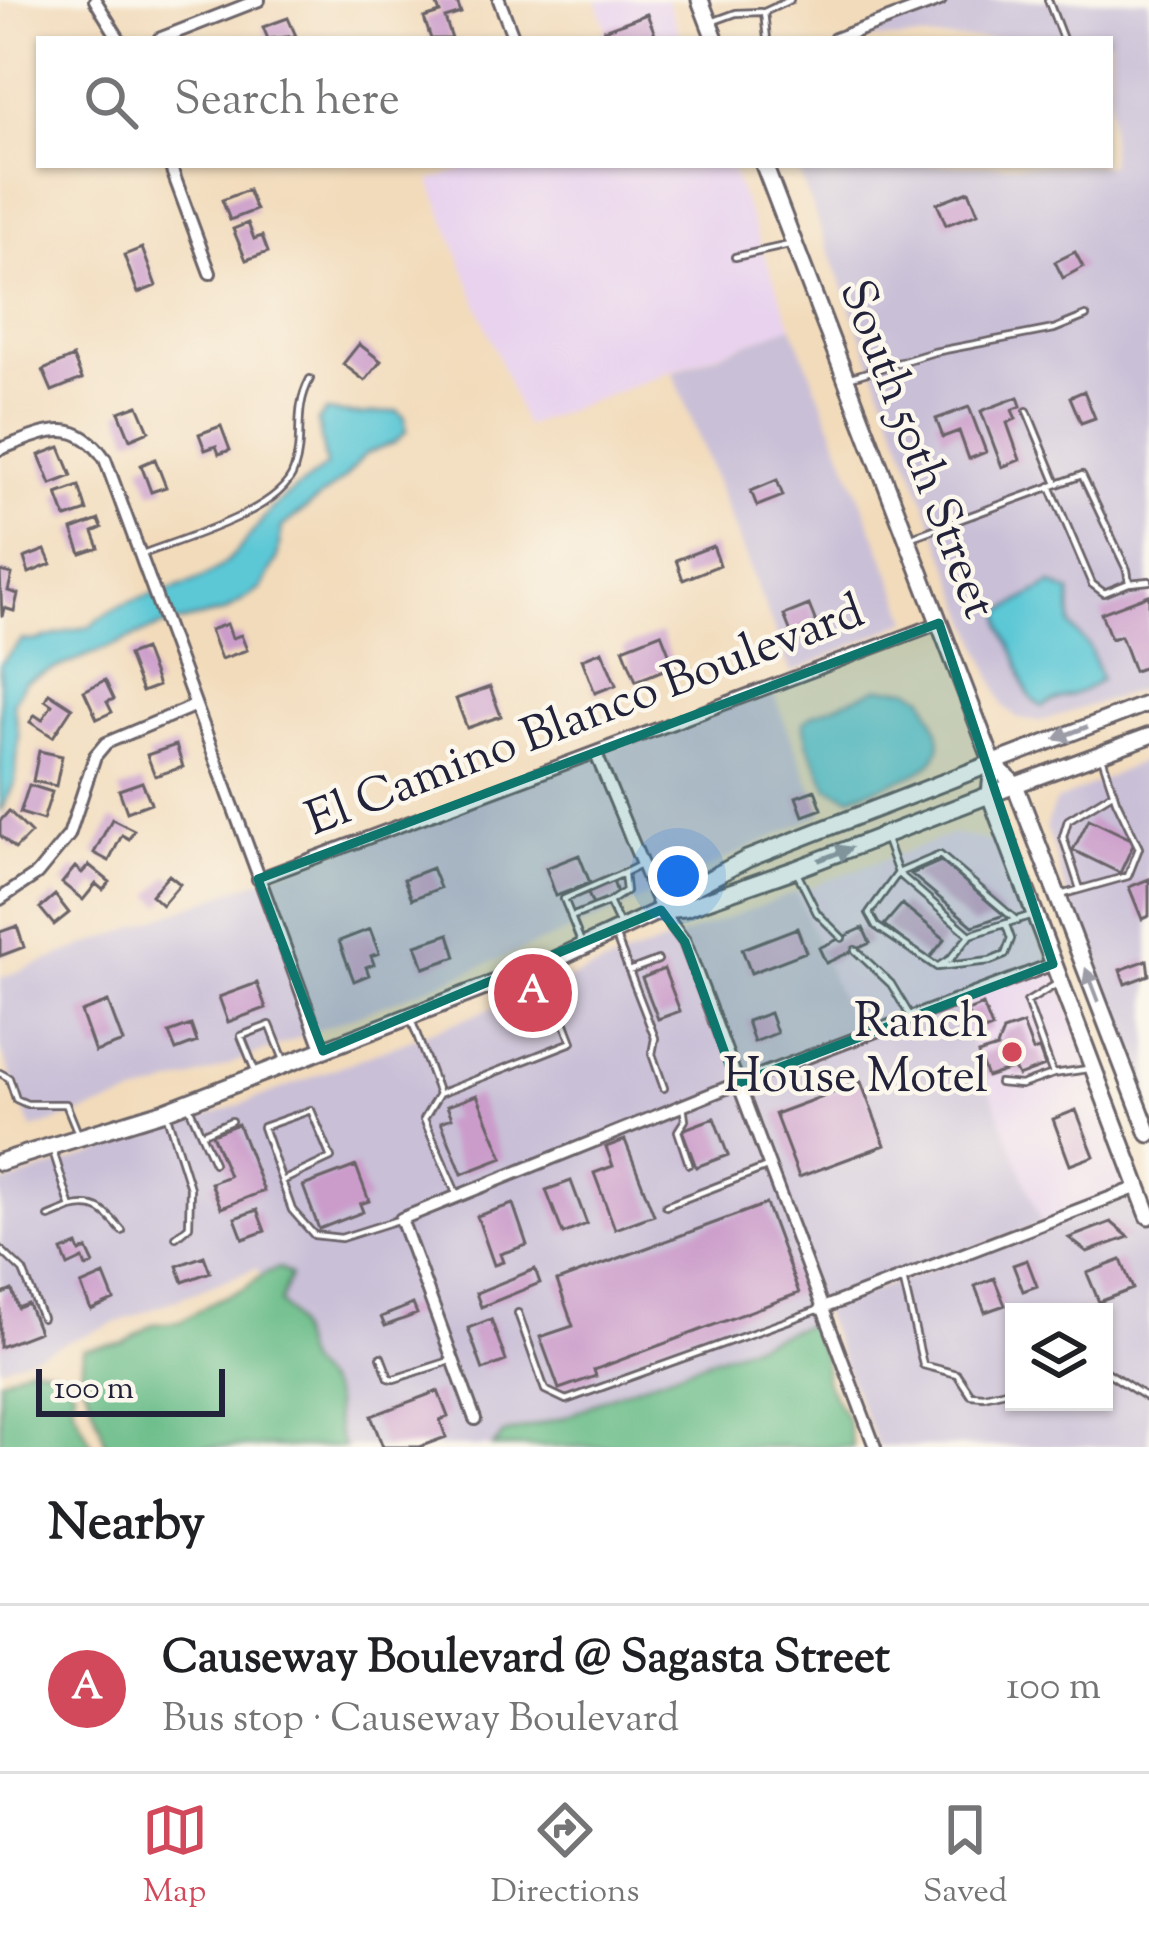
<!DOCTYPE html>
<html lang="en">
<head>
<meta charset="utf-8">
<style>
	:root { --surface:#fff; --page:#f2f2f2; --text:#202124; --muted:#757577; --line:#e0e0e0; --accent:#d1495b }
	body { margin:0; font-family:"Sorts Mill Goudy",serif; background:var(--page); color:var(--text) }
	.controls { position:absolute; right:36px; bottom:36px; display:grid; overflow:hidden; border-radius:0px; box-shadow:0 3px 9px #0004 }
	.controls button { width:108px; height:108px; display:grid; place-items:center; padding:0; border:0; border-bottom:3px solid var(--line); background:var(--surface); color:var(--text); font:60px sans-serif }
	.scale { position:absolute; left:36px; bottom:30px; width:189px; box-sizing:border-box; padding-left:12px; border:6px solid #22223b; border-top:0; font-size:33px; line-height:42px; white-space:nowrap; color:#22223b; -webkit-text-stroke:9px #fbf7ec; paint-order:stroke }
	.you { position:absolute; left:678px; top:876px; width:42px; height:42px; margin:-30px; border:9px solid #fff; border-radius:50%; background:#1a73e8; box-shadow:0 0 0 18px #1a73e833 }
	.badge { display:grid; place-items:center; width:78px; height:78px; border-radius:50%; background:var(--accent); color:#fff; font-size:39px; font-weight:700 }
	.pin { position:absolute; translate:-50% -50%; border:6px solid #fff; box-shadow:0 3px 12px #0006 }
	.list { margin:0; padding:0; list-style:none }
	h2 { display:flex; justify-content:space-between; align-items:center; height:156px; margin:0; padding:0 48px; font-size:51px }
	h2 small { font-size:39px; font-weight:400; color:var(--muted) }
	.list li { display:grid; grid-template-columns:78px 1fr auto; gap:36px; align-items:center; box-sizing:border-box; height:168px; padding:0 48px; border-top:3px solid var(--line) }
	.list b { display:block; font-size:45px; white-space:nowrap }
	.list p { margin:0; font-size:39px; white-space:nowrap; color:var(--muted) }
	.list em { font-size:39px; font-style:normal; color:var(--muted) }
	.icon { flex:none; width:66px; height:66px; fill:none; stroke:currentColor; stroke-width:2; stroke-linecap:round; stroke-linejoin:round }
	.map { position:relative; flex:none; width:1149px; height:1447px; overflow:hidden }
	.search { position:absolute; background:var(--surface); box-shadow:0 3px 9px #0004; left:36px; right:36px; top:36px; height:132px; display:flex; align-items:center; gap:30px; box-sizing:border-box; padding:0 42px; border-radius:0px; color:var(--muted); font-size:45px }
	.sheet { height:324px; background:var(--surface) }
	nav { display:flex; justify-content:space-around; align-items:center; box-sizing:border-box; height:168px; border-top:3px solid var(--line); background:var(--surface); font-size:33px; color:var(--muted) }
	nav a { display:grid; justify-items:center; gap:6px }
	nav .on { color:var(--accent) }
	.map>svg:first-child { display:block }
</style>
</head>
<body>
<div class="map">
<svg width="1149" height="1447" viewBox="0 0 1149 1447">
	<rect width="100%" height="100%" fill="#fbf7ec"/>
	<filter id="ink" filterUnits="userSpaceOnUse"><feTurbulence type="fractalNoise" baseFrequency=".00833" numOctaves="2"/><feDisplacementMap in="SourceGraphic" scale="24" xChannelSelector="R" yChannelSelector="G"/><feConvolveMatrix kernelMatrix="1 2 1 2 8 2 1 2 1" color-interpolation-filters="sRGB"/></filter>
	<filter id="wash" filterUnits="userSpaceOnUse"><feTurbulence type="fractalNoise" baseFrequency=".004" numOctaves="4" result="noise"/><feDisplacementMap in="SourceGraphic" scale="48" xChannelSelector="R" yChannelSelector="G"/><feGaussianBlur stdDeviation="2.7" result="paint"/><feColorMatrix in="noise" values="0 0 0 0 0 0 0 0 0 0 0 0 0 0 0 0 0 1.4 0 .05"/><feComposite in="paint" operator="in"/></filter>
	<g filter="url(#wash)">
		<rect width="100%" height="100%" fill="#f2dbbb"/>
		<path fill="#e8d2ee" d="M596,0H667L682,39H610Z
			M474,165H730L792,326L525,426L430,181Z
			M954,834L995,842L1028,907L1049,964L856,1036L796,892Z
			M1053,965L1138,1185L1042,1224L955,1001Z"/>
		<path fill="#c9bfd7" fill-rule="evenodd" d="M956,0H1149V687L1041,721L1018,719L1003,706L796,165H1110V39H857Z
			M792,326L909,620L791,673L673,372Z
			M771,688L822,814L606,916L445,981L205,1074L32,1129L0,1048V978Z
			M1149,758V1117L1085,954L1046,826L1055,802Z
			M796,892L856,1036L955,1001L1042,1224L823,1304L800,1339L518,1447H328L257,1268L0,1368V1185L221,1112Z
			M1135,1191L1149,1227V1447H878L822,1310ZM1014,1312H1104V1402H1014Z"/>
		<path fill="#69bc88" stroke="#466f62" stroke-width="3" d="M280,1268L290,1275L280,1303C301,1324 296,1338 306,1362C311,1373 326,1380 331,1392C339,1411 332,1430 344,1447H106C104,1435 87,1387 81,1380L83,1349L123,1343L153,1324L180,1322L216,1300L244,1289L265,1273Z
			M808,1324L825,1358V1380L847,1419L853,1447H493L503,1434L566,1417L608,1397Z
			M29,1366C53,1367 60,1370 74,1390L72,1405L93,1447H0V1380Z"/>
		<path fill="#5cc7d5" stroke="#3f7488" stroke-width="3" d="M326,411L360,415L398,411L405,418L406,432L394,443L365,454L344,479L282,527L277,559L261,589L224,612L158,627L25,681L13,703L19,736L15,782L0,812V664L22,640C42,644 67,628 90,627C121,594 172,596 209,574C234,560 250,535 268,513C283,495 309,482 326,466L318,421Z
			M1051,584L1070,592L1071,627L1089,646L1101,679C1083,696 1062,694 1042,707C1021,693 1024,678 1016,657C1009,639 1000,632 1002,612Z
			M878,688L909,689L924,697C929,709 936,722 939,735C948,776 878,784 850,797L828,787L808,745L803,723L812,715Z"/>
		<g id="blocks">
			<path fill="#cb9cca" d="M435,0H456L461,13L445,18L452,39H431L424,18L440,13Z
				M647,14L657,39H607L604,30Z
				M288,18L296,36L268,39L263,27Z
				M248,190L256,210L230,220L222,200Z
				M969,191L978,213L946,225L937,203Z
				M248,223L254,239L262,236L268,252L246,260L233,229Z
				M142,248L156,286L138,293L124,255Z
				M1075,252L1083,267L1063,278L1055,262Z
				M359,344L381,361L365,381L343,364Z
				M73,357L82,379L52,391L43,370Z
				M1084,391L1095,418L1081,423L1070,397Z
				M1018,397L1021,406L1012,410L1016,419L1007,423L1020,460L1002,467L981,411Z
				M138,405L149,431L130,439L119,412Z
				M969,407L986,452L969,459L959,431L943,437L936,419Z
				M221,426L230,450L219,454L216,446L205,450L199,434Z
				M60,447L72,476L51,484L39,455Z
				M155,459L166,487L151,492L141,465Z
				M777,480L783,496L757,506L751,491Z
				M79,486L87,511L66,518L57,494Z
				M99,520L102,528L93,532L99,548L81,554L72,530Z
				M713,546L720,565L683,580L676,560Z
				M45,550L51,564L29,573L24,558Z
				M0,571L12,574L8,591L18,594L14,611L4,608L2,617Z
				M1149,595V666L1134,671L1121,636L1111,639L1101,613Z
				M809,605L819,630L794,640L784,615Z
				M227,624L232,638L241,635L247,650L221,659L210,630Z
				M661,633L674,666L636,681L623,648Z
				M144,649L158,686L142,692L128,655Z
				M602,651L616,685L595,693L582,659Z
				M105,680L114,699L107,702L112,712L97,719L84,691Z
				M490,687L501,716L467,728L456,699Z
				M49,693L72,708L53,737L30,722L35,715L42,720L52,705L45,700Z
				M176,745L183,767L155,776L147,755Z
				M39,751L62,756L56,786L33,781Z
				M142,782L151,803L127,812L119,790Z
				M29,785L52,792L43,820L20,813Z
				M815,790L822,809L803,816L796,797Z
				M9,811L31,833L15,849L0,835V821Z
				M112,819L134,830L129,839L122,835L109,861L94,853Z
				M1089,819L1135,841L1120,873L1073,850Z
				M579,855L590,883L556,896L546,868Z
				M941,861L1004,915L973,926L911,874Z
				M89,865L110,882L103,890L96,884L83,900L62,883L75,867L82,873Z
				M432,868L440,888L412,899L404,879Z
				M169,875L180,884L162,905L151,895Z
				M1149,879V916L1142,919L1129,887Z
				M613,881L618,896L593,905L587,891Z
				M55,895L69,913L54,925L40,908Z
				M902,904L945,939L928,960L884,925Z
				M17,926L24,947L0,956V932Z
				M797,928L806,952L751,973L742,949Z
				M863,928L870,943L826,963L819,948Z
				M370,929L379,953L371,956L374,964L366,967L369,975L354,981L339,941Z
				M449,934L456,957L424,968L416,945Z
				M1147,960L1149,975L1125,984L1120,970Z
				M664,969L680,1011L658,1019L642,978Z
				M257,983L266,1008L228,1022L219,997Z
				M108,1002L123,1042L95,1052L81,1012Z
				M983,1005L992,1028L976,1034L967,1011Z
				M770,1013L777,1033L754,1042L747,1021Z
				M1023,1024L1033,1051L1039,1049L1045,1066L1018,1076L1014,1068L987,1077L978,1054L997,1048L1003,1031Z
				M191,1025L197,1042L176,1050L169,1033Z
				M861,1082L885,1145L799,1177L775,1114Z
				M477,1095L503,1158L462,1174L441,1122L452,1118L447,1106Z
				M1076,1110L1094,1156L1070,1165L1053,1119Z
				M714,1118L728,1155L696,1167L682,1130Z
				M238,1124L264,1191L221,1208L211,1183L229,1176L212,1134Z
				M625,1140L654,1215L615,1229L594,1173L613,1166L606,1147Z
				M356,1166L369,1201L360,1204L363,1212L319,1229L303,1186Z
				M571,1181L587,1224L563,1234L546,1190Z
				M513,1204L527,1245L500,1254L503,1262L494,1265L477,1216Z
				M766,1204L799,1293L594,1370L596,1376L559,1389L540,1337L573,1326L557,1281Z
				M257,1210L265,1231L243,1239L235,1218Z
				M1111,1222L1129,1237L1087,1252L1069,1238Z
				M77,1245L80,1252L87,1249L94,1264L86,1267L83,1259L68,1266L62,1251Z
				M204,1256L210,1272L183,1282L177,1266Z
				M1027,1260L1037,1286L1023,1291L1013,1265Z
				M1121,1260L1133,1289L1099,1302L1087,1273Z
				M535,1269L540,1283L481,1307L476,1293Z
				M104,1275L114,1300L91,1310L81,1285Z
				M994,1278L1005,1305L985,1312L975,1286Z
				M12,1290L18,1308L28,1304L39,1332L0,1347V1295Z
				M413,1304L417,1314L385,1326L381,1317Z
				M491,1319L506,1361L483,1370L468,1328Z
				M438,1391L448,1417L440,1420L446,1437L419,1447H383L371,1416Z"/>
		</g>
	</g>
	<g filter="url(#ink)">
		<use href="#blocks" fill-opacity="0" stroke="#6b6368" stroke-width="3"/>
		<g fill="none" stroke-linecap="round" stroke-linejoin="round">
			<defs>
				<path id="service" d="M1048,0L1063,39
					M714,21L736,13L761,12
					M767,39L764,12L790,0
					M735,257L789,245
					M851,377L934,352L1054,329L1086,316
					M1027,411L1057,484
					M912,537L1082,475L1127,570L1129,583L1104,593L1092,584L1050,486
					M140,555C180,539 281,512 294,470C305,437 292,413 310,379
					M1129,583L1149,581
					M886,840L898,873L970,935L1029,916
					M798,875L817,913L842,938
					M1080,889L1063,837L1068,820L1114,792
					M1064,894L1128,876L1139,848L1116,800L1101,754
					M609,902L626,891L624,873L642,864
					M571,916L564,899L624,873
					M1006,925L1011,939L1005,955L990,961L937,967L876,926L869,913L898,873L940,855L1017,921
					M616,937L655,1038L652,1054L664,1088
					M581,942L571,917L609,902L619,923
					M855,950L891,984L909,1014
					M937,967L950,959L970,935
					M629,971L658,960
					M1055,985L1027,1002L1053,1074L1088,1069
					M412,1022L439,1094L424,1119L456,1193
					M0,1073L9,1078L16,1099L27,1104H66L77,1131
					M256,1073L241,1036L270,1025L284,1060
					M999,1083L1021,1085L1053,1074
					M439,1094L572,1042L543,967
					M683,1106L685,1120L678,1131L689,1164
					M189,1107L214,1163
					M167,1116L190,1188L189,1226L176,1237
					M201,1134L231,1121
					M53,1151L71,1208C97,1201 106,1212 122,1231
					M282,1181L331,1158L311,1110L263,1127L292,1210L314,1235L341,1238L401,1219
					M666,1206L767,1167
					M49,1217L71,1208
					M0,1249L23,1271L42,1318
					M903,1278L923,1365L957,1374L971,1395L984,1396L1014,1389
					M518,1313L545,1390L566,1400L820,1309
					M381,1357L389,1378L394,1379L453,1360
					M1104,1370L1149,1399"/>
				<path id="minor" d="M95,0L119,39
					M499,0L514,39
					M159,39L259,0
					M835,39L940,0
					M170,165L210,273
					M0,449C44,433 74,414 105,459L323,1051
					M596,754L661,910L685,942L875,1447
					M258,879L939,623
					M0,899L37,874L69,835L95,756L106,743L194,706
					M820,1309L1138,1187
					M475,1419L401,1219L736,1084L1053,964"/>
				<path id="secondary" d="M993,763L1149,703
					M1015,785L1149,736"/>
				<path id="primary" d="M700,0L715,39
					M764,165L993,763L1015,785L1149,1134
					M993,763L990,795L1149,1216
					M662,910L685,908L796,869L1015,785
					M0,1162L165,1111L552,961L661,910L679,895L747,859L993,763"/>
			</defs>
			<use href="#service" stroke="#6b6368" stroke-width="10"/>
			<use href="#minor" stroke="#6b6368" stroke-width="16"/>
			<use href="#secondary" stroke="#6b6368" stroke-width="20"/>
			<use href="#primary" stroke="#6b6368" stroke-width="21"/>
			<use href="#service" stroke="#fff" stroke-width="4.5"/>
			<use href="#minor" stroke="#fff" stroke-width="10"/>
			<use href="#secondary" stroke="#fff" stroke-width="14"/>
			<use href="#primary" stroke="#fff" stroke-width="15"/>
		</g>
		<defs><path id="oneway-solid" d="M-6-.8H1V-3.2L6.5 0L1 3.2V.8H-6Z" transform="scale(3)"/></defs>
		<g fill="#9c9ca7">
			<use href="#oneway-solid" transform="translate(1071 733) rotate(159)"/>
			<use href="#oneway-solid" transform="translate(835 854) rotate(-21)"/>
			<use href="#oneway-solid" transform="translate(1092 985) rotate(-111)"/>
		</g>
	</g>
	<path fill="#0f766e" fill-opacity="0.2" stroke="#0f766e" stroke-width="9" stroke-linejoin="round" d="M939,623L1053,964L736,1084L685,942L661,910L323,1051L258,879Z"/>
	<circle fill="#d1495b" stroke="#fbf7ec" stroke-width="4.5" cx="1012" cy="1052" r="12"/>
	<g text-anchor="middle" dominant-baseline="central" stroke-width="9" stroke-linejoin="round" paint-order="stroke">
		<g font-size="48" fill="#22223b" stroke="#fbf7ec">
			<text transform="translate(915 450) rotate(69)">South 50th Street</text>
			<text transform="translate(586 718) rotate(-21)">El Camino Blanco Boulevard</text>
		</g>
		<g font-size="48" fill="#22223b" stroke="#fbf7ec" text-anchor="end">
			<text x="988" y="1024">Ranch<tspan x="988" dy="55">House Motel</tspan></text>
		</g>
	</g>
</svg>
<div class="controls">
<button><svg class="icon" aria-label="layers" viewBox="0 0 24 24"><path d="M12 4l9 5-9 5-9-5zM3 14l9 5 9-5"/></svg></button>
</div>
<div class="scale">100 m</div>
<div class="you"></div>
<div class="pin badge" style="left:533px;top:993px">A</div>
<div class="search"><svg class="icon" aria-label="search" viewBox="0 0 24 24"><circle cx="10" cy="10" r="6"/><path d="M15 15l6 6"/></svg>Search here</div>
</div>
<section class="sheet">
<h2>Nearby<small></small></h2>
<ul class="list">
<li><span class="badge">A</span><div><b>Causeway Boulevard @ Sagasta Street</b><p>Bus stop · Causeway Boulevard</p></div><em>100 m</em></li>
</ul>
</section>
<nav>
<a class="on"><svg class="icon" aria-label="map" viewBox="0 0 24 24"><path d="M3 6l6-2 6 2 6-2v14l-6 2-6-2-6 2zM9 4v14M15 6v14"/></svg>Map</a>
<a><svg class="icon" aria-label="directions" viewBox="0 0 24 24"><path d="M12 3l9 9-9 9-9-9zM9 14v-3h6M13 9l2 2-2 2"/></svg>Directions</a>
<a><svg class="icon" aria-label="saved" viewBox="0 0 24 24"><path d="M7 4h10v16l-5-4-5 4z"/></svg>Saved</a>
</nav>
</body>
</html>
